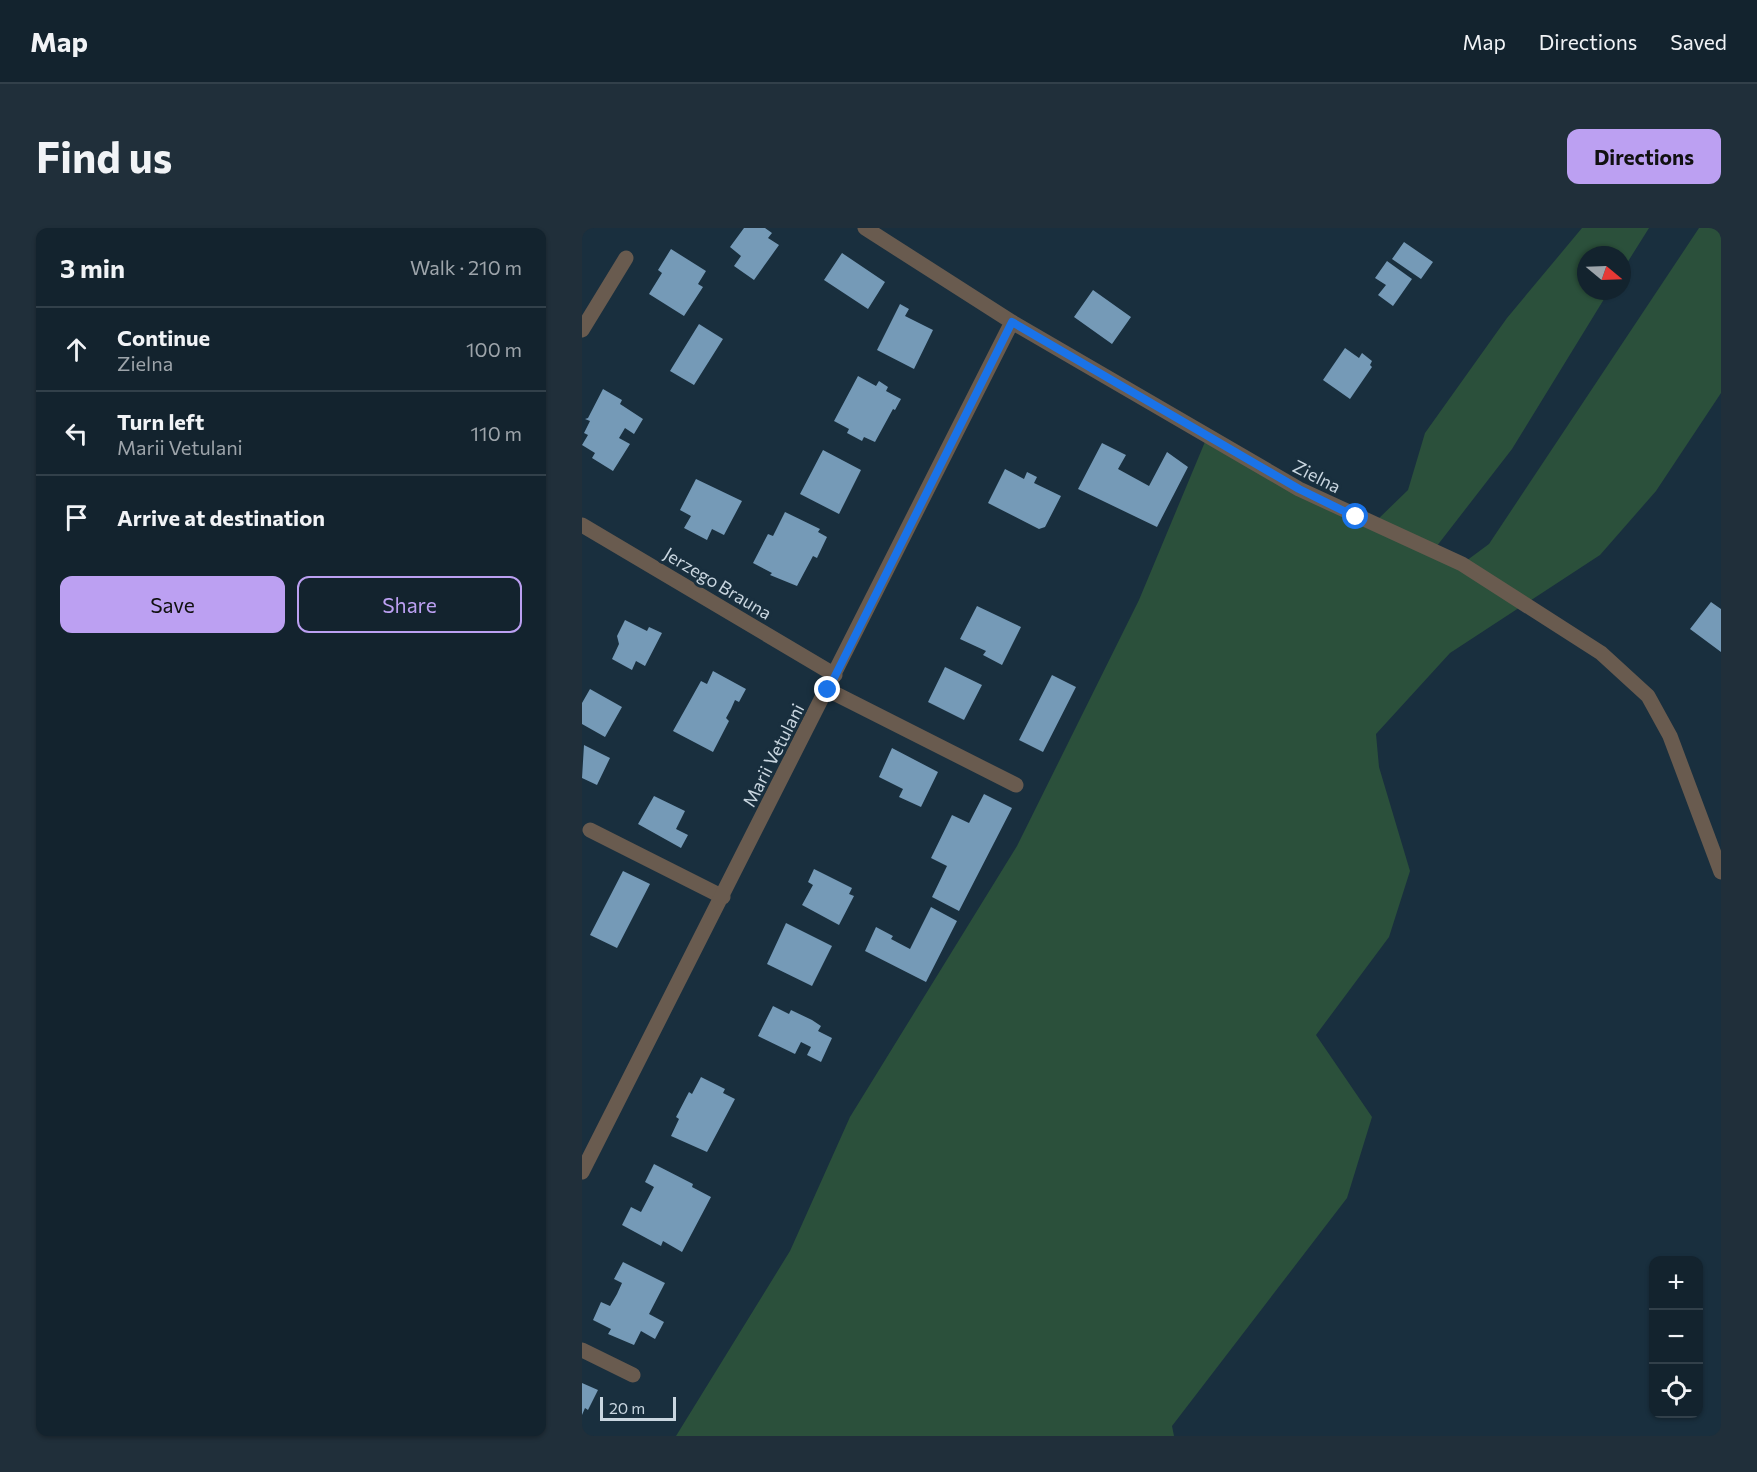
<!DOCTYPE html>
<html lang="en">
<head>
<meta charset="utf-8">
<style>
	:root { --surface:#13232e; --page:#202f3a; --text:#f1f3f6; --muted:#9da4aa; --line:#32404a; --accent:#bca0f2 }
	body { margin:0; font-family:Commissioner,sans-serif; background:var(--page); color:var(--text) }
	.controls { position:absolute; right:18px; bottom:18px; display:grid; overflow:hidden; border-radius:12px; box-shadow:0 2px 4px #0004 }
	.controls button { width:54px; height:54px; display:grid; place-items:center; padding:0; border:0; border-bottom:2px solid var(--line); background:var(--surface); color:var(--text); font:30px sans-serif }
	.compass { position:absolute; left:995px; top:18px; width:54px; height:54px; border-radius:50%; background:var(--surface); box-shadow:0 2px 4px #0004; rotate:109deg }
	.scale { position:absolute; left:18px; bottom:15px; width:76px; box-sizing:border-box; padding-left:6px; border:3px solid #c9d6e0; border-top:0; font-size:16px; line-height:21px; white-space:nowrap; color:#c9d6e0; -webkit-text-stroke:4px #192f3e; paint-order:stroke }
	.stop { position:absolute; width:18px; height:18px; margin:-14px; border:4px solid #1a73e8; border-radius:50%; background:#fff }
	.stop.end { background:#1a73e8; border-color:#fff; box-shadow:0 2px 6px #0008 }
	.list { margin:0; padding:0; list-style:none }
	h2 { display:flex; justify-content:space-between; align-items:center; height:78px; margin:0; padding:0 24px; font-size:26px }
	h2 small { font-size:20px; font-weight:400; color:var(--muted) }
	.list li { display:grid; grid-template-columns:39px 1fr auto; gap:18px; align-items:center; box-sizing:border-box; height:84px; padding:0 24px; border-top:2px solid var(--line) }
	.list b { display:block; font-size:22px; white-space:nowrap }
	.list p { margin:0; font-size:20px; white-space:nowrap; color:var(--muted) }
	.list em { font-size:20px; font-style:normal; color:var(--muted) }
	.actions { display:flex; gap:12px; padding:18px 24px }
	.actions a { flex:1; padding:14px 0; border:2px solid var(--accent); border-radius:12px; text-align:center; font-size:21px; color:var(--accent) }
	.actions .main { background:var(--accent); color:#111 }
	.icon { flex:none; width:33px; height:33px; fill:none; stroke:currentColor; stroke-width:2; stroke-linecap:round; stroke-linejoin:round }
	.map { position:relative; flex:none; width:1139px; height:1208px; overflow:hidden; border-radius:12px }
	header { display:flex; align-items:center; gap:36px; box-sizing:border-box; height:84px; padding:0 30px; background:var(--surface); border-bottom:2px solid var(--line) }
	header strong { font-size:28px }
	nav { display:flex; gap:33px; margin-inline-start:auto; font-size:21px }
	.intro { display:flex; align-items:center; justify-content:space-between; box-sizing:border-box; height:144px; padding:0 36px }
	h1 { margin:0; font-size:42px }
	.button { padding:15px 27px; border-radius:12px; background:var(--accent); color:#111; font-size:21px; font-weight:700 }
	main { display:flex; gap:36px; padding:0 36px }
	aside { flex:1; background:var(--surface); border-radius:12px; box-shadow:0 2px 4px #0004 }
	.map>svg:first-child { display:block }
</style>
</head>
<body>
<header>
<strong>Map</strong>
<nav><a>Map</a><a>Directions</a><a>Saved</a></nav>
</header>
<div class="intro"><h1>Find us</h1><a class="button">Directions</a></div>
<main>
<aside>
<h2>3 min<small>Walk · 210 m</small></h2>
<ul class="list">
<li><svg class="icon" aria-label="ahead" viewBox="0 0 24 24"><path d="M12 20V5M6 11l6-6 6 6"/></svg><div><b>Continue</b><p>Zielna</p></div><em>100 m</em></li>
<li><svg class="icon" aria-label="left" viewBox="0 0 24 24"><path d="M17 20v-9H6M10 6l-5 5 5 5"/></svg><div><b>Turn left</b><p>Marii Vetulani</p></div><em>110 m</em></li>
<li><svg class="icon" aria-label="arrive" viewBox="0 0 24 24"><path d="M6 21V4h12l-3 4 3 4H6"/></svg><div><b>Arrive at destination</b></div></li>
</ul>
<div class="actions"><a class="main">Save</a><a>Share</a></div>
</aside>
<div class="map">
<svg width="1139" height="1208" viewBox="0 0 1139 1208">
	<rect width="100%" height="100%" fill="#192f3e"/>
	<path fill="#2b503b" d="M1000,0H1067L1040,43V27H1004V63H1027L930,221L851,323L880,336L907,316L1117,0H1139V165L1074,263L1018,327L868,425L794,506L797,539L828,643L807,709L734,807L790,889L765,970L590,1198L592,1208H94L208,1023L268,889L435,618L557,372L625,209L791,296L826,262L843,205L925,90Z"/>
	<path fill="#759ab7" d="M162,0H183L190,5L186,10L197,17L172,52L152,38L159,28L148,19Z
		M822,14L851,34L839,51L810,31Z
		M89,21L124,43L116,56L121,59L102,88L67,66L80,45L76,42Z
		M260,25L303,54L286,81L242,52Z
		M805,33L830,51L811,78L796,67L804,57L793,50Z
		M511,62L549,89L530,116L492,89Z
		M318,76L327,81L323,88L351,102L332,141L295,122Z
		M117,96L141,111L112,157L88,143Z
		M763,120L777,130L780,125L790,133L788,137L790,139L768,171L741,152Z
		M276,148L294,158L297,153L306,159L304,163L319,171L313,182L311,181L293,214L282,209L280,213L265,205L267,201L252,193Z
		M21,161L40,172L38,176L61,191L52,206L43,200L37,210L48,216L31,243L10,230L13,225L0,217L6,207L2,205L8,193L3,191L6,190Z
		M520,215L544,227L536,241L567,258L585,224L606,239L575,299L496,261Z
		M241,222L279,242L257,286L218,266Z
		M423,241L442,251L445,244L455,249L452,255L479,268L463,299L457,301L406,275Z
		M114,251L160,273L142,307L130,301L125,312L102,300L109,288L98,282Z
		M203,284L238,301L236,304L245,309L235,330L231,328L215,358L188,347L190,345L171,335L186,306L191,308Z
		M1129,374L1139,381V424L1108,401Z
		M395,378L439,399L420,437L401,427L404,423L378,411Z
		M43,392L65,403L67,399L80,405L63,438L54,433L50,442L30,431L37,416L35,408Z
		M363,439L400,457L382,492L346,474Z
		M131,443L164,461L157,474L153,472L149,481L144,490L147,493L131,524L91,503L119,453L125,456Z
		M470,447L494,459L461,524L437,512Z
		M8,461L40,479L23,509L0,496V475Z
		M2,517L28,530L15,557L0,550Z
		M310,520L356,544L339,579L317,569L321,561L297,549Z
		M402,566L430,580L377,683L350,669L365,638L349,630L370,587L387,595Z
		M72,568L103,583L94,601L106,607L99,620L56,596Z
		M232,641L270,660L267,666L272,668L257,697L220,677L231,657L226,654Z
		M41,643L68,656L35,720L8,707Z
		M349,679L375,693L344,754L283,723L294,699L311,708L309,711L328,721Z
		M204,695L250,718L230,758L185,736Z
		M191,778L207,786L209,782L230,792L239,798L236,803L250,810L239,834L225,827L229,819L219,814L213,826L176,808Z
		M119,849L143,861L141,865L153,871L125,924L89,908L97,891L94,889L107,864L110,866Z
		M72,936L111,956L110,959L129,969L100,1024L81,1013L79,1018L40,997L49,979L59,984L72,959L63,954Z
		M41,1034L83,1055L67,1086L82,1094L73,1111L59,1103L52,1117L26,1106L29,1101L11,1092L19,1074L28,1078L35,1066L40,1055L32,1051Z
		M0,1155L16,1162L6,1182L3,1180L0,1187Z"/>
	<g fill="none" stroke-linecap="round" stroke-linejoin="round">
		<path stroke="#695b4f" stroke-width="15" d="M0,102L44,30
			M8,602L141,669"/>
		<path stroke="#695b4f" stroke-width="15" d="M283,0L430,94L717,261L880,336L1019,425L1066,468L1088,508L1139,644
			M0,297L253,447
			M246,462L434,557
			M0,944L430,94
			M0,1122L51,1147"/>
	</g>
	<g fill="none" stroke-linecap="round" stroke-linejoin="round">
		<path stroke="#1a73e8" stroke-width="8" d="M246,462L430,94L717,261L774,289"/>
	</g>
	<g text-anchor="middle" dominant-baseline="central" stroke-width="6" stroke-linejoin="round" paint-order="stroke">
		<g font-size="18" fill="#c9d6e0" stroke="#192f3e">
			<text transform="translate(735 248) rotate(27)">Zielna</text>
			<text transform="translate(136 355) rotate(31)">Jerzego Brauna</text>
			<text transform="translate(191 527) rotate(-63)">Marii Vetulani</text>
		</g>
	</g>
</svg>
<div class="controls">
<button>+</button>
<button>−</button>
<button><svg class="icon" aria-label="locate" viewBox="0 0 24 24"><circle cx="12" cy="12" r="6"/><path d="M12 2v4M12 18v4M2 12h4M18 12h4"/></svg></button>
</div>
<svg class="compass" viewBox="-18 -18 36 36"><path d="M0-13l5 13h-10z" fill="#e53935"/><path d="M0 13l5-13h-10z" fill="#9da4aa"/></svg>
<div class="scale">20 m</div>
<div class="stop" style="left:774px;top:289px"></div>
<div class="stop end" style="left:246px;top:462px"></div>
</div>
</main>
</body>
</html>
